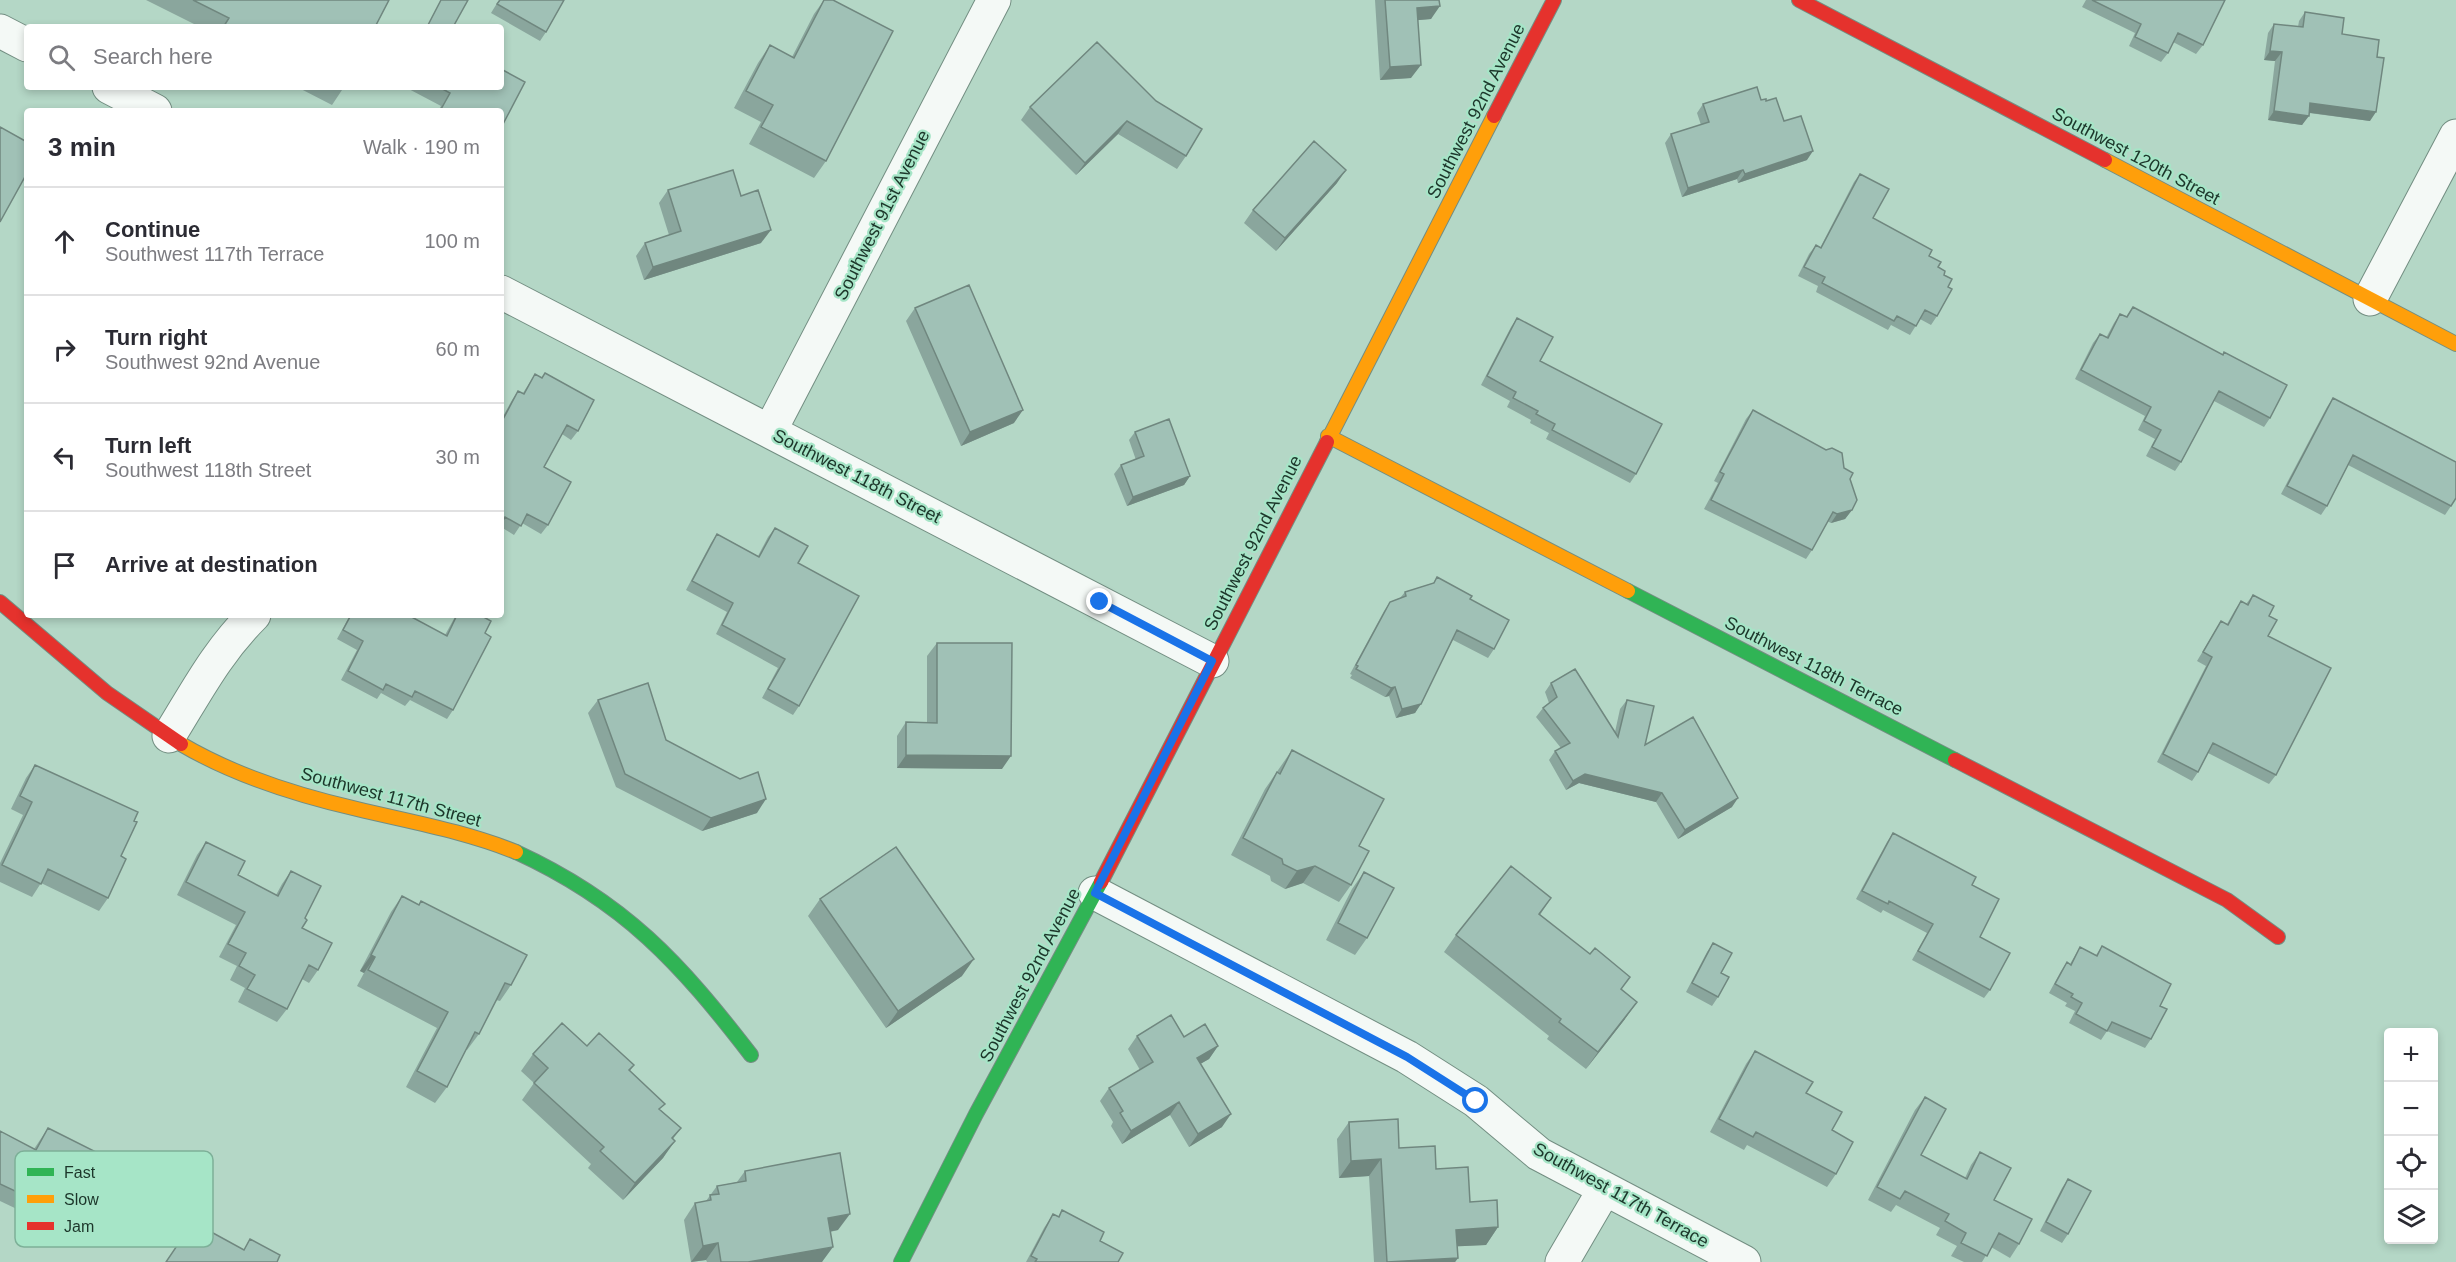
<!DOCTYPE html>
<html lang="en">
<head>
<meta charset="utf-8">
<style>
	:root { --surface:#fff; --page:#f2f2f3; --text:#2b2b33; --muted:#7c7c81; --line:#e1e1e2 }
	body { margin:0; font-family:Helvetica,sans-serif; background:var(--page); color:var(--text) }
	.controls { position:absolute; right:18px; bottom:18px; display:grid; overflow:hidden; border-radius:6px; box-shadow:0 3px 9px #0003 }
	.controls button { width:54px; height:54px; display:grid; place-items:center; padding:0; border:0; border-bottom:2px solid var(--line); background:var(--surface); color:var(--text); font:30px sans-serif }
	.stop { position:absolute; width:18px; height:18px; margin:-14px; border:4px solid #1a73e8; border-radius:50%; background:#fff }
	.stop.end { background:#1a73e8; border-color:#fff; box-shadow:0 2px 6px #0008 }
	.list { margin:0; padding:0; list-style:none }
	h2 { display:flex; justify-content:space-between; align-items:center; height:78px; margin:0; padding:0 24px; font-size:26px }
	h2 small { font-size:20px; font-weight:400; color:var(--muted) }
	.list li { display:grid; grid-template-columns:39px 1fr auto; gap:18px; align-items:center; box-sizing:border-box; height:108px; padding:0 24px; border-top:2px solid var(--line) }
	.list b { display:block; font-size:22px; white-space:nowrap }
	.list p { margin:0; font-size:20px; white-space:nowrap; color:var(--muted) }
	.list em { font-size:20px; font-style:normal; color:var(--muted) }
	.icon { flex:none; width:33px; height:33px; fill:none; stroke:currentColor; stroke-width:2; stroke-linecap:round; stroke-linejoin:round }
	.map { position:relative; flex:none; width:2456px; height:1262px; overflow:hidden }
	.search { position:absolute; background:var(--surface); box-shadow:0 3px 9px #0003; left:24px; top:24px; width:480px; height:66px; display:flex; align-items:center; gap:15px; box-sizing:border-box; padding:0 21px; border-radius:6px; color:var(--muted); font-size:22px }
	.panel { position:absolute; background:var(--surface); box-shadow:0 3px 9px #0003; left:24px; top:108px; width:480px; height:510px; border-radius:6px }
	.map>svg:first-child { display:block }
</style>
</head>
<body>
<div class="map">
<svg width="2456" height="1262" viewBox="0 0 2456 1262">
	<rect width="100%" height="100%" fill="#b4d7c6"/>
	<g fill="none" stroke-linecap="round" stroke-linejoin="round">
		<defs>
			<path id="street" d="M0,31L27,45
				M109,87L155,111
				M501,292L1212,661
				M2370,299L2456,136
				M770,431L994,0
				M169,736C197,691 216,653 254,615
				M1095,893L1407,1057L1476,1101L1539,1154L1744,1262
				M1562,1262L1604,1190"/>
			<path id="fast" d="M1628,591L1955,760
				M516,852C625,902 680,963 751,1055
				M901,1262L976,1114L1101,882"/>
			<path id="slow" d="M2105,160L2456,344
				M1328,436L1628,591
				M1327,442L1494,116
				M181,744C235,776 296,795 357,809C411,822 464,831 516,852"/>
			<path id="jam" d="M1799,0L2105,160
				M1494,116L1554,0
				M0,602L107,693L181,744
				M1955,760L2227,900L2278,937
				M1101,882L1327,442"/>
		</defs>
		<use href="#street" stroke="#738e82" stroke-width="35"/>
		<use href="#fast" stroke="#738e82" stroke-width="16"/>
		<use href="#slow" stroke="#738e82" stroke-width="16"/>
		<use href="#jam" stroke="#738e82" stroke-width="16"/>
		<use href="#street" stroke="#f4f9f6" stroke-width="33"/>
		<use href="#fast" stroke="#30b455" stroke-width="14"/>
		<use href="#slow" stroke="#ff9f0a" stroke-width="14"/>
		<use href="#jam" stroke="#e5322d" stroke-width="14"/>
	</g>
	<path fill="#8aa69d" d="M146,0H389L375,27H200Z
		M499,0H564L546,32L540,41L491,13Z
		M824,0H833L826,161L814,178L749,144L761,122L734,108L758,63L770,45L792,57L814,14Z
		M1375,0H1439L1431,19L1418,20L1411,78L1380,80Z
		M2086,0H2225L2203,45L2196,54L2173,42L2168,53L2161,62L2129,46L2135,33L2082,7Z
		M2305,12L2342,34L2370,121L2309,113L2302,125L2268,120L2275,61L2264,60L2268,33L2274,24L2298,27L2299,21Z
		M1097,42L1186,156L1177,169L1118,134L1076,175L1021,120L1030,107Z
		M297,87H344L332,105Z
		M405,87H501V111H438L441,106Z
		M1761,100L1766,101L1784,121L1807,160L1738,183L1737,179L1682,197L1665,143L1671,134L1701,125L1697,113L1703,104Z
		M1860,174L1873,218L1929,256L1944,275L1948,287L1937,316L1931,325L1920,319L1910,335L1891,325L1888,330L1816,292L1818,286L1798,276L1809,254L1816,245L1820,248L1854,182Z
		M1337,183L1276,251L1244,223L1253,210Z
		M668,190L761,243L644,280L636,256L645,243L669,235L659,203Z
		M2133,307L2270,418L2264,427L2214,401L2181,462L2175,471L2146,456L2155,439L2138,430L2145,416L2075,379L2093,343L2100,334L2106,338L2114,323L2120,314L2126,317Z
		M915,308L1014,423L961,446L906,321Z
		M1517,318L1540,361L1636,474L1630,483L1546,439L1549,433L1530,423L1531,420L1507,407L1510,401L1481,385L1511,327Z
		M545,373L578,431L571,440L562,434L544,467L548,525L541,534L522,523L514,535L501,527V420L512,400L518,391L523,393L535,374L542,378Z
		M2333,398L2451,506L2445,515L2348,465L2327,506L2321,515L2281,494L2327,407Z
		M1753,410L1844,468L1850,479L1852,510L1845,519L1831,523L1827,521L1812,550L1806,559L1704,509L1718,483L1714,481L1746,419Z
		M1135,432L1190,476L1184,485L1127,506L1114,474L1121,465L1136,460L1129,440Z
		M775,528L798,563L799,706L793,715L762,698L778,668L716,634L727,612L686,590L711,543L717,534L758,556L768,537Z
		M1437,577L1470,599L1494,649L1488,658L1453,640L1415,713L1396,718L1389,696L1385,697L1350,678L1352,675L1350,674L1384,611L1390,602L1400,598L1405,592L1433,583Z
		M2253,595L2269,616L2268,636L2276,775L2269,784L2208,753L2198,772L2192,781L2157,762L2206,666L2197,661L2221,621L2227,624L2235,610L2241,601L2246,604Z
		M350,615H408L445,635L456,615H480L485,633L453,710L447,719L410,700L405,706L381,693L377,699L341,680L357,650L337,639Z
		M937,643L1002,769L897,768V736L906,722L927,723V656Z
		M1551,683L1615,732L1620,709L1627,700L1645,745L1732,807L1678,839L1656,802L1579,783L1566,790L1549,760L1555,751L1561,748L1536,717L1543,708L1549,703L1545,692Z
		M598,700L666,740L757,813L702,831L616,787L588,713Z
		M1292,750L1359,846L1351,885L1339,902L1303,883L1285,889L1271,881L1270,876L1231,855L1265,789Z
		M35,765L134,821L121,856L108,898L99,911L41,883L32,897L0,882V863L23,815L11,809L26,778Z
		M1893,833L1972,885L1980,937L1990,990L1984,998L1912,960L1927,933L1883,910L1881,913L1856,899L1887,842Z
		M206,842L238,875L276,895L282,884L291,871L305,918L302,928L318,970L309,983L302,979L287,1009L277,1022L238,1002L245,988L230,980L237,966L219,957L236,925L177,895L197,855Z
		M1364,872L1367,938L1355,955L1326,940L1352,889Z
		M402,896L511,985L500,1001L496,1000L479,1034L467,1050L466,1049L447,1087L435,1103L406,1087L437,1028L357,986L364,973L360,971L391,912Z
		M1551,898L1540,915L1621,990L1625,1019L1586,1069L1547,1039L1549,1036L1444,952L1456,935Z
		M820,899L962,976L886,1028L808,916Z
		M1713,943L1721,973L1718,997L1712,1006L1686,992L1707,952Z
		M2102,946L2160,1006L2151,1039L2145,1048L2107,1031L2101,1040L2069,1023L2075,1011L2065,1006L2067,1003L2049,993L2061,971L2067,962L2070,964L2080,947L2096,955Z
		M1137,1036L1184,1037L1218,1046L1209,1059L1200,1064L1222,1127L1189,1147L1170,1115L1122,1144L1111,1126L1113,1122L1100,1101L1109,1088L1140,1070L1128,1049Z
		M587,1046L634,1065L630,1071L660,1110L681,1128L673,1139L663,1158L623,1200L588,1168L591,1164L522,1100L534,1083L521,1071L533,1054Z
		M1755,1051L1806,1093L1832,1130L1836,1174L1827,1187L1747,1145L1744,1150L1710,1132L1746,1064Z
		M1925,1097L1921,1155L1965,1178L1971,1165L1980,1152L1994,1200L2019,1244L2010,1258L1991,1247L1982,1262H1964L1951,1256L1957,1246L1936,1235L1940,1228L1896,1205L1891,1212L1868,1200L1915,1110Z
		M1349,1122L1399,1148L1436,1169L1470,1202L1498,1227L1486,1245L1457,1246L1458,1258L1455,1262H1374L1369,1176L1339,1178L1337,1139Z
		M48,1128L68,1216L59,1229L0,1201V1131L34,1149Z
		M745,1171L838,1230L830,1232L822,1262H707L706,1260L691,1262L684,1220L695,1203L706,1201L717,1186L737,1182Z
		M2068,1179V1234L2062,1243L2040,1231L2062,1188Z
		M1062,1210L1100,1241L1118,1262H1026L1044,1228L1053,1214L1058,1217Z"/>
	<path fill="#70877f" d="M1440,6L1431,19L1408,21L1417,8Z
		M2270,51L2282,52L2275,61L2264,60Z
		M1421,65L1411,78L1380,80L1390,67Z
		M2310,103L2376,112L2370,121L2304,112Z
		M2274,111L2309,116L2302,125L2268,120Z
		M1127,121L1118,134L1076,175L1085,163Z
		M1813,151L1807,160L1738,183L1745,174Z
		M1346,170L1337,183L1276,251L1285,238Z
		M1743,170L1737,179L1682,197L1688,188Z
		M771,230L761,243L644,280L653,267Z
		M1023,410L1014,423L961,446L970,432Z
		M1190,476L1184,485L1127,506L1133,497Z
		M1852,510L1845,519L1831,523L1837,514Z
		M1395,687L1389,696L1385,697L1391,688Z
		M1421,704L1415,713L1396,718L1402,709Z
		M906,755L1011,756L1002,769L897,768Z
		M1585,774L1662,793L1656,802L1579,783L1566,790L1573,781Z
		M1738,798L1732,807L1678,839L1685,830Z
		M766,799L757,813L702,831L711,818Z
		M1315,866L1303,883L1285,889L1297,871Z
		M371,955L375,957L364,973L360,971Z
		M974,959L962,976L886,1028L898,1011Z
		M1637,1002L1625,1019L1586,1069L1598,1052Z
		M1218,1046L1209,1059L1188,1071L1197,1058Z
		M1179,1102L1170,1115L1122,1144L1131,1131Z
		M1231,1114L1222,1127L1189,1147L1198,1134Z
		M675,1141L663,1158L623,1200L635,1183Z
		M1381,1159L1369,1176L1339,1178L1351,1161Z
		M850,1214L838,1230L816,1234L828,1218Z
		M1498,1227L1486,1245L1444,1247L1456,1230Z
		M718,1243L706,1260L691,1262L703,1246Z
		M833,1247L822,1262H748Z
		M1458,1258L1455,1262H1387Z"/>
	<path fill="#a0c1b6" stroke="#70877f" stroke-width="1.5" d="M193,0H389L375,27H225L224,26L229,18Z
		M441,0H468L453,27H427Z
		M500,0H564L546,32L497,4Z
		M824,0H833L893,31L826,161L761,127L773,105L746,91L770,45L794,58Z
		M1385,0H1439L1440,6L1417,8L1421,65L1390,67Z
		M2092,0H2225L2203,45L2178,33L2168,53L2135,37L2141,24Z
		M2305,12L2344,18L2342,34L2379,40L2377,57L2384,58L2376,112L2310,103L2309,116L2274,111L2282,52L2270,51L2274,24L2303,27Z
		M1097,42L1156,101L1202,129L1186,156L1127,121L1085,163L1030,107Z
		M501,69L525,82L501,128V111H440L450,93L439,87H501Z
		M1757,87L1761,100L1766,99V101L1776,98L1784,121L1801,116L1813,151L1745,174L1743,170L1688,188L1671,134L1709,122L1703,104Z
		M0,127L27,142V173L0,222Z
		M1314,141L1346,170L1285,238L1253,210Z
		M733,170L741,196L758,190L771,230L653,267L645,243L681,231L668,190Z
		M1860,174L1889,189L1873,218L1932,250L1929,256L1941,262L1938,267L1945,271L1944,275L1952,279L1948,287L1952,289L1937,316L1925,310L1916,326L1897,316L1894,321L1822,283L1825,277L1804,267L1816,245L1821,248Z
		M969,285L1023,410L970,432L915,308Z
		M2133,307L2223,355L2224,352L2287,385L2270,418L2219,391L2181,462L2152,447L2161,430L2144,421L2151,407L2081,370L2100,334L2108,338L2120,314L2127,317Z
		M1517,318L1553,337L1540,361L1662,424L1636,474L1552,430L1555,424L1536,414L1538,411L1513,398L1516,392L1487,376Z
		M545,373L594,400L578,431L567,425L544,467L571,482L548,525L527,514L521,526L505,517L502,522L501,521V423L518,391L524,394L535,374L542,378Z
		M2333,398L2456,462V498L2451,506L2353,455L2327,506L2287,486Z
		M1753,410L1826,450L1832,448L1842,453L1844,468L1853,473L1850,479L1857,500L1852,510L1837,514L1833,512L1812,550L1711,500L1724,474L1720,472Z
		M1169,419L1190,476L1133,497L1121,465L1144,456L1135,432Z
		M775,528L808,546L798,563L859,596L799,706L768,689L785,659L722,625L733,603L692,581L717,534L759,557Z
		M1437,577L1472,596L1470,599L1509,620L1494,649L1457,630L1421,704L1402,709L1395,687L1391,688L1356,669L1358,666L1356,665L1390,602L1406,596L1405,592L1434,583Z
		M2253,595L2274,606L2269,616L2277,620L2268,636L2331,668L2276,775L2213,743L2198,772L2163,754L2212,657L2203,652L2221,621L2228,625L2241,601L2248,605Z
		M351,615H408L447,636L457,615H480L491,621L485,633L491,637L453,710L415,691L412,697L386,684L383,690L348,671L363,641L343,630Z
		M937,643H1012L1011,756L906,755V722L937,723Z
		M1575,669L1618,737L1627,700L1654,706L1645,745L1693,717L1738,798L1685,830L1662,793L1585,774L1573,781L1555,751L1570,743L1543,708L1557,697L1551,683Z
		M648,683L666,740L740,779L758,772L766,799L711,818L625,774L598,700Z
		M1292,750L1384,799L1359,846L1369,851L1351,885L1315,866L1297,871L1283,864L1282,859L1243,838L1277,772L1280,774Z
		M35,765L138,812L134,821L137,822L121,856L126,859L108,898L48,869L41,884L2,865L32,802L20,796Z
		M1893,833L1976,877L1972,885L1999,899L1980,937L2010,953L1990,990L1918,951L1933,924L1889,901L1888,904L1862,891Z
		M206,842L245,861L238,875L278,896L291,871L321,886L305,918L307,920L302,928L332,943L318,970L309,965L287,1009L247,989L255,975L239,966L246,953L228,944L245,912L186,882Z
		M896,847L974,959L898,1011L820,899Z
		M1511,866L1551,898L1539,914L1590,954L1595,948L1630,977L1621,989L1637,1002L1598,1052L1559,1022L1561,1019L1456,935Z
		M1364,872L1394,888L1367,938L1338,923Z
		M402,896L419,905L421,901L527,955L511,985L505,983L479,1034L475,1032L447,1087L417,1071L448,1012L368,970L375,957L371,955Z
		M1713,943L1732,953L1721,973L1729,977L1718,997L1692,983Z
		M2102,946L2171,984L2160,1006L2167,1009L2151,1039L2112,1022L2107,1031L2076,1014L2082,1003L2071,997L2073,994L2055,984L2067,962L2071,965L2080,947L2097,956Z
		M1171,1015L1184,1037L1205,1024L1218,1046L1197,1058L1231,1114L1198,1134L1179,1102L1131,1131L1120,1113L1123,1111L1109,1088L1153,1062L1137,1036Z
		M562,1023L587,1046L599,1033L634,1065L629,1070L665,1104L659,1109L681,1128L672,1138L675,1141L635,1183L600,1151L604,1147L534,1083L548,1068L533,1054Z
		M1755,1051L1813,1082L1806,1093L1842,1112L1832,1130L1853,1142L1836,1174L1756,1132L1753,1137L1719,1119Z
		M1925,1097L1946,1109L1921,1155L1967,1179L1980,1152L2011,1168L1994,1200L2032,1219L2019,1244L1999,1233L1987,1256L1961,1243L1966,1233L1945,1221L1949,1214L1905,1191L1900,1199L1877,1187Z
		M1398,1119L1399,1148L1435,1146L1436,1169L1468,1167L1470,1202L1497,1200L1498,1227L1456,1230L1458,1258L1387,1262L1381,1159L1351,1161L1349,1122Z
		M48,1128L100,1154L68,1216L0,1184V1131L36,1150Z
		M840,1153L850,1214L828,1218L833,1247L748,1262H721L718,1243L703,1246L695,1203L711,1200L710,1195L719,1194L717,1186L746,1181L745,1171Z
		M2068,1179L2091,1191L2068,1234L2046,1222Z
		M1062,1210L1104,1232L1100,1241L1123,1253L1118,1262H1035L1037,1259L1031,1256L1053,1214L1059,1217Z
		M193,1222L244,1250L250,1239L280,1255L277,1262H166Z"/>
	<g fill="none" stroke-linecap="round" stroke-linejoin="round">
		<path stroke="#1a73e8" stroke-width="8" d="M1100,602L1212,661L1095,893L1407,1057L1476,1101"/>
	</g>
	<g text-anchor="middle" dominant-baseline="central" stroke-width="4.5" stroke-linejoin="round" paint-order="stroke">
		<g font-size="18" fill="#1c362a" stroke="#a6e5c7">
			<text transform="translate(1476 111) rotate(-63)">Southwest 92nd Avenue</text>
			<text transform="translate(2136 156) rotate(28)">Southwest 120th Street</text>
			<text transform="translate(882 215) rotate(-63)">Southwest 91st Avenue</text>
			<text transform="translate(857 476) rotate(27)">Southwest 118th Street</text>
			<text transform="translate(1253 543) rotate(-63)">Southwest 92nd Avenue</text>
			<text transform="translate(1814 666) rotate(27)">Southwest 118th Terrace</text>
			<text transform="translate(391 797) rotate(15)">Southwest 117th Street</text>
			<text transform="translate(1030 975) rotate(-62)">Southwest 92nd Avenue</text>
			<text transform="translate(1621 1195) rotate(29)">Southwest 117th Terrace</text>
		</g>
	</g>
	<rect x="15" y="1151" width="198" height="96" rx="9" fill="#a6e5c7" stroke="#7db098" stroke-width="1.5"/>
	<rect x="27" y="1168" width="27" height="8" fill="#30b455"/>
	<rect x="27" y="1195" width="27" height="8" fill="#ff9f0a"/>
	<rect x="27" y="1222" width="27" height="8" fill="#e5322d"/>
	<g font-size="16" fill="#1c362a">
		<text x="64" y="1178">Fast</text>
		<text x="64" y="1205">Slow</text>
		<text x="64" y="1232">Jam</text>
	</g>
</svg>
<div class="controls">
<button>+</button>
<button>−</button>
<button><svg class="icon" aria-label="locate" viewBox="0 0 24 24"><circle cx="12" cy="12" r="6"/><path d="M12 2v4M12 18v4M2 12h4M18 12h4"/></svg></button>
<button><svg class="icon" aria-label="layers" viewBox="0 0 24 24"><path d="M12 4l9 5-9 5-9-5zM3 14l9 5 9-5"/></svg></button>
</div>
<div class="stop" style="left:1476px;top:1101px"></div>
<div class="stop end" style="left:1100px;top:602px"></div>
<div class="search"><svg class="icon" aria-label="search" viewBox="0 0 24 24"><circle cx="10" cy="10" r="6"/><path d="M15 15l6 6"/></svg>Search here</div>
<section class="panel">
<h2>3 min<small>Walk · 190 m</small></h2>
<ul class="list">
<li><svg class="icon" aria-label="ahead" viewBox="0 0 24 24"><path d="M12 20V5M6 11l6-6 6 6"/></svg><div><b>Continue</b><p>Southwest 117th Terrace</p></div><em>100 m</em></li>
<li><svg class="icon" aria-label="right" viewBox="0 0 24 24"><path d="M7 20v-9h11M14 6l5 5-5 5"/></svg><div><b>Turn right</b><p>Southwest 92nd Avenue</p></div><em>60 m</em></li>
<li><svg class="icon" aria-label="left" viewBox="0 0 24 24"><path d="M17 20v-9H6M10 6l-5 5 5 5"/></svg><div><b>Turn left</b><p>Southwest 118th Street</p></div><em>30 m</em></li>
<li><svg class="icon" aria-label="arrive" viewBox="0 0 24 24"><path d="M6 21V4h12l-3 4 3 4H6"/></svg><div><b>Arrive at destination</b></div></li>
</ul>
</section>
</div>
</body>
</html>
